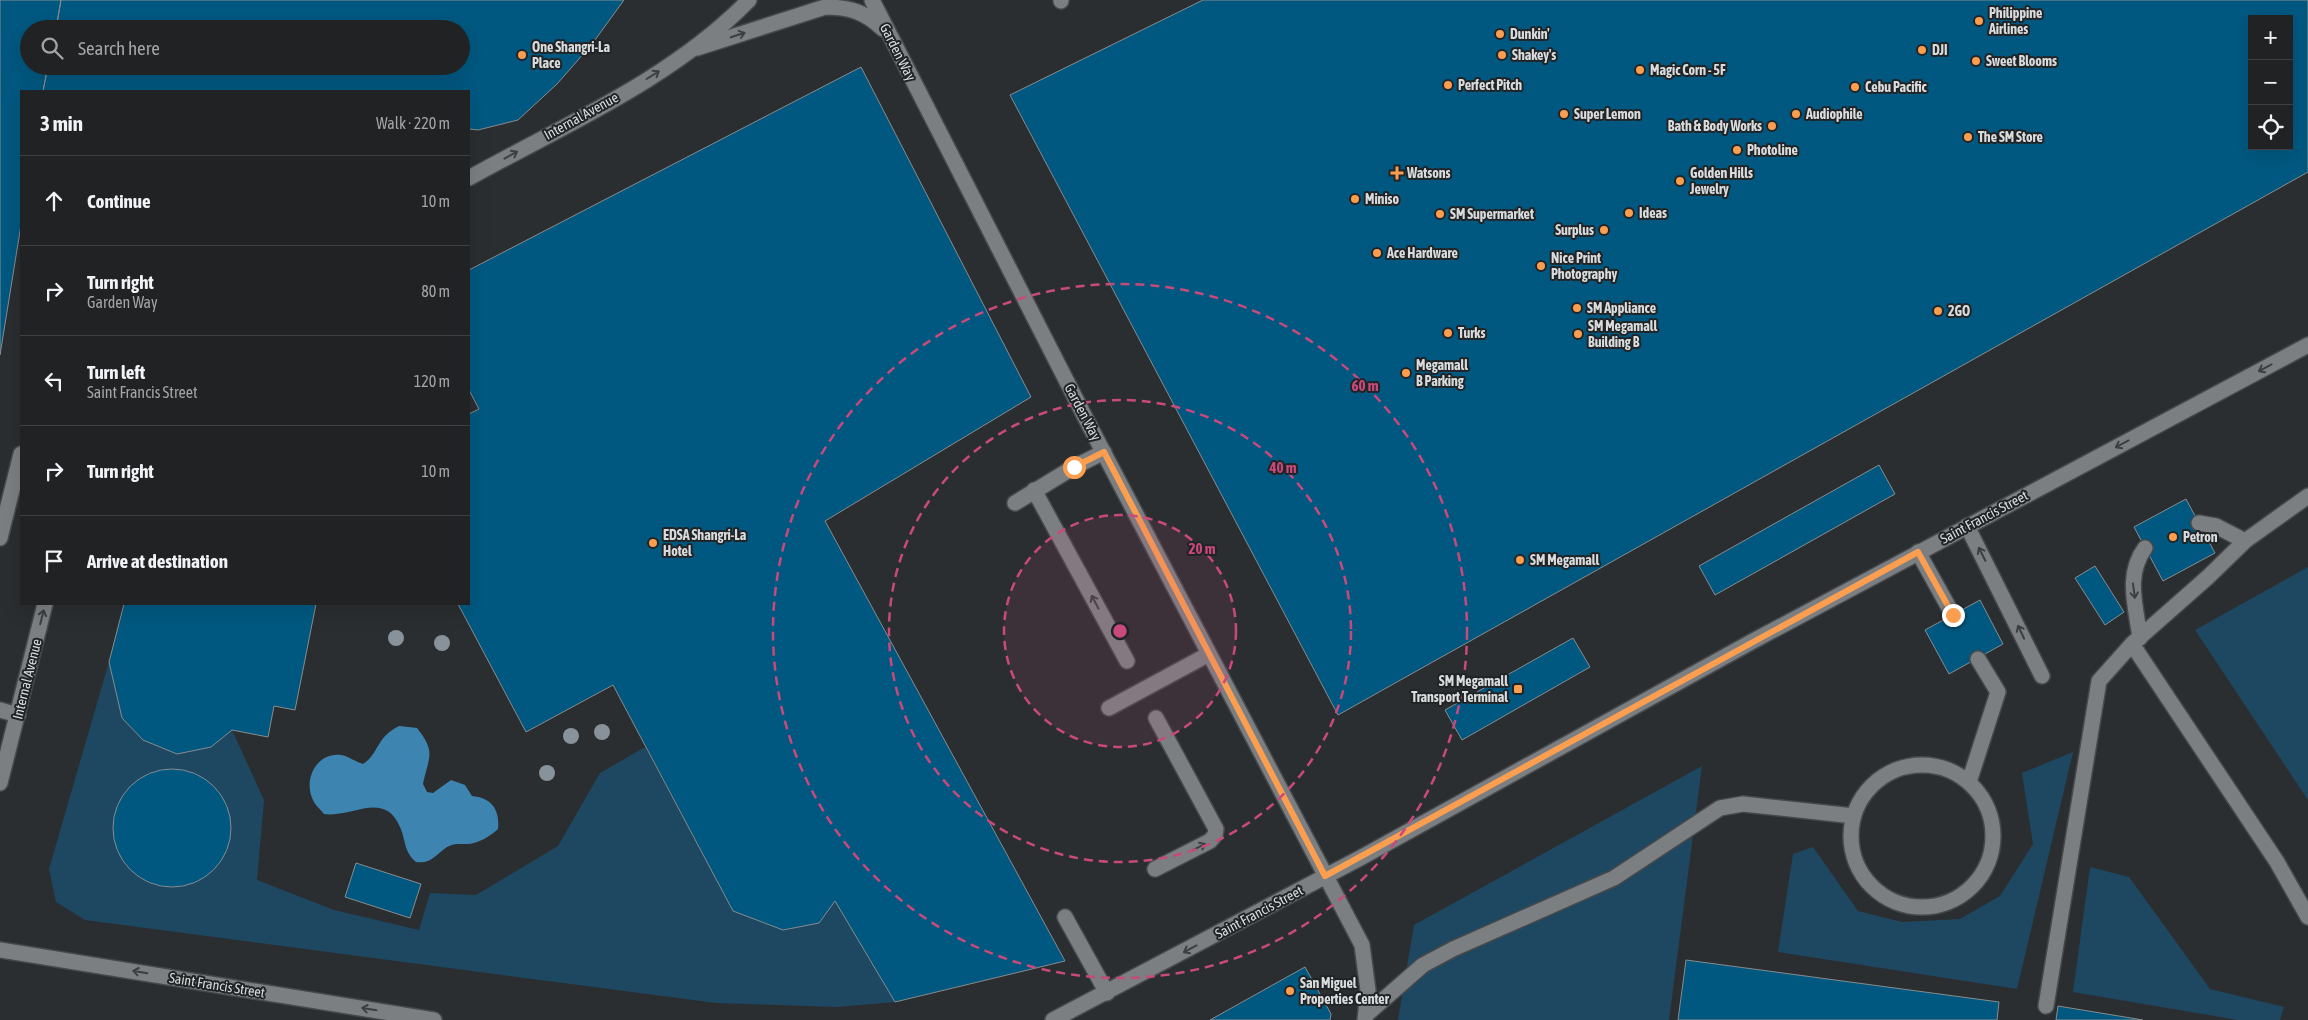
<!DOCTYPE html>
<html lang="en">
<head>
<meta charset="utf-8">
<style>
	:root { --surface:#202224; --page:#282a2c; --text:#f1f3f6; --muted:#a2a4a6; --line:#3d3f41 }
	body { margin:0; font-family:"Asap Condensed",sans-serif; background:var(--page); color:var(--text) }
	.controls { position:absolute; right:15px; top:15px; display:grid; overflow:hidden; border-radius:0px; box-shadow:0 5px 20px #0002 }
	.controls button { width:45px; height:45px; display:grid; place-items:center; padding:0; border:0; border-bottom:1px solid var(--line); background:var(--surface); color:var(--text); font:25px sans-serif }
	.stop { position:absolute; width:15px; height:15px; margin:-11px; border:4px solid #fb9e50; border-radius:50%; background:#fff }
	.stop.end { background:#fb9e50; border-color:#fff; box-shadow:0 1px 5px #0008 }
	.list { margin:0; padding:0; list-style:none }
	h2 { display:flex; justify-content:space-between; align-items:center; height:65px; margin:0; padding:0 20px; font-size:21px }
	h2 small { font-size:16px; font-weight:400; color:var(--muted) }
	.list li { display:grid; grid-template-columns:32px 1fr auto; gap:15px; align-items:center; box-sizing:border-box; height:90px; padding:0 20px; border-top:1px solid var(--line) }
	.list b { display:block; font-size:19px; white-space:nowrap }
	.list p { margin:0; font-size:16px; white-space:nowrap; color:var(--muted) }
	.list em { font-size:16px; font-style:normal; color:var(--muted) }
	.icon { flex:none; width:28px; height:28px; fill:none; stroke:currentColor; stroke-width:2; stroke-linecap:round; stroke-linejoin:round }
	.map { position:relative; flex:none; width:2308px; height:1020px; overflow:hidden }
	.search { position:absolute; background:var(--surface); box-shadow:0 5px 20px #0002; left:20px; top:20px; width:450px; height:55px; display:flex; align-items:center; gap:12px; box-sizing:border-box; padding:0 18px; border-radius:28px; color:var(--muted); font-size:19px }
	.panel { position:absolute; background:var(--surface); box-shadow:0 5px 20px #0002; left:20px; top:90px; width:450px; height:515px; border-radius:0px }
	.map>svg:first-child { display:block }
</style>
</head>
<body>
<div class="map">
<svg width="2308" height="1020" viewBox="0 0 2308 1020">
	<rect width="100%" height="100%" fill="#2b2e30"/>
	<path fill="#1e4861" d="M2308,567V800L2195,630Z
		M109,662L122,718L143,740L177,754L211,747L232,730L264,800L257,880L334,910L419,930L430,893L476,895L558,846L600,773L645,747L733,911L783,930L819,923L835,901L895,1002L837,1007L716,1003L85,920L56,902L49,869Z
		M2073,752L2017,989L1778,952L1793,854L1813,847L1858,911L1902,922L1960,919L2000,896L2033,844L2022,773Z
		M1702,766L1669,1020H1398L1414,925Z
		M2090,867L2129,877L2210,989L2284,1007L2280,1020H2238L2073,992Z"/>
	<path fill="#3d85b0" d="M399,726L417,728C436,752 429,756 423,784L427,792L433,793L451,780L465,785L472,796C492,798 500,810 498,829C489,837 478,844 466,844C459,844 454,843 447,847C435,855 432,864 416,862C404,852 406,841 400,827C384,790 353,818 324,814C321,810 316,806 314,802C302,781 316,752 341,755C348,756 356,762 363,764C380,753 375,738 399,726Z"/>
	<path fill="#005880" stroke="#888c8e" fill-rule="evenodd" d="M0,0H61L56,29H29V66H48L43,91H21V225L0,355Z
		M61,0H624L592,44L557,84L518,120L478,130L469,129V91H43L48,66H461V29H56Z
		M1203,0H2308V172L1338,715L1010,95ZM2252,19H2289V146H2252Z
		M861,67L1031,397L825,521L1065,961L895,1002L835,901L819,923L783,930L733,911L613,685L526,732L458,604H469V414L479,409L469,390V270Z
		M1879,465L1895,494L1715,595L1699,566Z
		M2186,499L2215,553L2163,581L2134,527Z
		M2095,566L2124,612L2105,625L2075,578Z
		M1980,600L2003,644L1949,674L1925,630Z
		M124,604H316L295,710L274,706L268,737L232,730L211,747L177,754L143,740L122,718L109,662Z
		M1573,638L1590,667L1462,740L1445,710Z
		M113 828a59 59 0 1 1 118 0a59 59 0 1 1-118 0Z
		M356,863L421,884L410,918L345,897Z
		M1686,960L1999,1002L1997,1020H1678Z
		M1305,967L1331,1014L1330,1020H1210Z
		M2058,1006L2143,1020H2056Z"/>
	<g fill="none" stroke-linecap="round" stroke-linejoin="round">
		<defs>
			<path id="lane" d="M872,0L1086,419L1362,945L1368,990L1365,1020
				M1061,0V1
				M697,48L825,7C850,7 865,12 883,29
				M469,178C564,125 672,79 749,0
				M1034,490L1127,661
				M1015,503L1074,467L1104,452
				M2199,523L2216,526L2245,541
				M1967,526L2042,676
				M0,538L21,454
				M1918,552L1953,615
				M2140,638C2136,607 2125,575 2145,548
				M2132,644L2277,862L2308,917
				M1109,708L1209,654
				M0,710L18,715
				M1851 836a71 71 0 1 1 142 0a71 71 0 1 1-142 0Z
				M1969,782L1998,692L1978,659
				M0,783L45,604
				M1155,869L1210,841L1215,835L1216,829L1156,718
				M1065,917L1107,993
				M2046,1006L2099,681L2132,644L2208,577L2245,541L2308,496
				M1367,1014L1423,965L1453,949L1614,878L1720,808L1743,804L1854,816"/>
			<path id="street" d="M0,950L434,1020
				M1053,1020L1362,857L1753,641L2308,345"/>
		</defs>
		<use href="#lane" stroke="#46494b" stroke-width="18"/>
		<use href="#street" stroke="#46494b" stroke-width="18"/>
		<use href="#lane" stroke="#7c7f82" stroke-width="15"/>
		<use href="#street" stroke="#7c7f82" stroke-width="15"/>
	</g>
	<g fill="#87929a">
		<circle cx="396" cy="638" r="8"/>
		<circle cx="442" cy="643" r="8"/>
		<circle cx="602" cy="732" r="8"/>
		<circle cx="571" cy="736" r="8"/>
		<circle cx="547" cy="773" r="8"/>
	</g>
	<defs><path id="oneway-shaft" d="M-6 0H5M1.5-3L5.5 0L1.5 3" fill="none" stroke-width="1.6" stroke-linecap="round" stroke-linejoin="round" transform="scale(1.25)"/></defs>
	<g stroke="#3c3f42">
		<use href="#oneway-shaft" transform="translate(738 35) rotate(-18)"/>
		<use href="#oneway-shaft" transform="translate(653 75) rotate(-32)"/>
		<use href="#oneway-shaft" transform="translate(511 155) rotate(-29)"/>
		<use href="#oneway-shaft" transform="translate(2265 368) rotate(152)"/>
		<use href="#oneway-shaft" transform="translate(2122 444) rotate(152)"/>
		<use href="#oneway-shaft" transform="translate(1982 554) rotate(-117)"/>
		<use href="#oneway-shaft" transform="translate(2134 591) rotate(82)"/>
		<use href="#oneway-shaft" transform="translate(1095 602) rotate(-118)"/>
		<use href="#oneway-shaft" transform="translate(42 617) rotate(-76)"/>
		<use href="#oneway-shaft" transform="translate(2021 632) rotate(-115)"/>
		<use href="#oneway-shaft" transform="translate(1199 847) rotate(-27)"/>
		<use href="#oneway-shaft" transform="translate(1190 949) rotate(152)"/>
		<use href="#oneway-shaft" transform="translate(140 972) rotate(-171)"/>
		<use href="#oneway-shaft" transform="translate(369 1009) rotate(-171)"/>
	</g>
	<g fill="none" stroke-linecap="round" stroke-linejoin="round">
		<path stroke="#fb9e50" stroke-width="6" d="M1074,467L1104,452L1325,876L1918,552L1953,615"/>
	</g>
	<circle cx="1120" cy="631" r="116" fill="#c8497b" fill-opacity=".12"/>
	<g fill="none" stroke="#c8497b" stroke-width="2.5" stroke-dasharray="9 6">
		<circle cx="1120" cy="631" r="116"/>
		<circle cx="1120" cy="631" r="231"/>
		<circle cx="1120" cy="631" r="347"/>
	</g>
	<g fill="#fb9e50" stroke="#212426" stroke-width="2">
		<circle cx="1979" cy="21" r="5"/>
		<circle cx="1500" cy="34" r="5"/>
		<circle cx="1922" cy="50" r="5"/>
		<circle cx="522" cy="55" r="5"/>
		<circle cx="1502" cy="55" r="5"/>
		<circle cx="1976" cy="61" r="5"/>
		<circle cx="1640" cy="70" r="5"/>
		<circle cx="1448" cy="85" r="5"/>
		<circle cx="1855" cy="87" r="5"/>
		<circle cx="1564" cy="114" r="5"/>
		<circle cx="1796" cy="114" r="5"/>
		<circle cx="1772" cy="126" r="5"/>
		<circle cx="1968" cy="137" r="5"/>
		<circle cx="1737" cy="150" r="5"/>
		<path d="M1394.5 165.5h5v5h5v5h-5v5h-5v-5h-5v-5h5z"/>
		<circle cx="1680" cy="181" r="5"/>
		<circle cx="1355" cy="199" r="5"/>
		<circle cx="1629" cy="213" r="5"/>
		<circle cx="1440" cy="214" r="5"/>
		<circle cx="1604" cy="230" r="5"/>
		<circle cx="1377" cy="253" r="5"/>
		<circle cx="1541" cy="266" r="5"/>
		<circle cx="1577" cy="308" r="5"/>
		<circle cx="1938" cy="311" r="5"/>
		<circle cx="1448" cy="333" r="5"/>
		<circle cx="1578" cy="334" r="5"/>
		<circle cx="1406" cy="373" r="5"/>
		<circle cx="2173" cy="537" r="5"/>
		<circle cx="653" cy="543" r="5"/>
		<circle cx="1520" cy="560" r="5"/>
		<rect x="1513" y="684" width="10" height="10" rx="2.5"/>
		<circle cx="1290" cy="991" r="5"/>
	</g>
	<g text-anchor="middle" dominant-baseline="central" stroke-width="4" stroke-linejoin="round" paint-order="stroke">
		<g font-size="14" font-weight="bold" fill="#d9dbdc" stroke="#212426" text-anchor="start">
			<text x="1989" y="13">Philippine<tspan x="1989" dy="16">Airlines</tspan></text>
			<text x="1510" y="34">Dunkin'</text>
			<text x="532" y="47">One Shangri-La<tspan x="532" dy="16">Place</tspan></text>
			<text x="1932" y="50">DJI</text>
			<text x="1512" y="55">Shakey's</text>
			<text x="1986" y="61">Sweet Blooms</text>
			<text x="1650" y="70">Magic Corn - 5F</text>
			<text x="1458" y="85">Perfect Pitch</text>
			<text x="1865" y="87">Cebu Pacific</text>
			<text x="1574" y="114">Super Lemon</text>
			<text x="1806" y="114">Audiophile</text>
			<text x="1762" y="126" text-anchor="end">Bath &amp; Body Works</text>
			<text x="1978" y="137">The SM Store</text>
			<text x="1747" y="150">Photoline</text>
			<text x="1407" y="173">Watsons</text>
			<text x="1690" y="173">Golden Hills<tspan x="1690" dy="16">Jewelry</tspan></text>
			<text x="1365" y="199">Miniso</text>
			<text x="1639" y="213">Ideas</text>
			<text x="1450" y="214">SM Supermarket</text>
			<text x="1594" y="230" text-anchor="end">Surplus</text>
			<text x="1387" y="253">Ace Hardware</text>
			<text x="1551" y="258">Nice Print<tspan x="1551" dy="16">Photography</tspan></text>
			<text x="1587" y="308">SM Appliance</text>
			<text x="1948" y="311">2GO</text>
			<text x="1588" y="326">SM Megamall<tspan x="1588" dy="16">Building B</tspan></text>
			<text x="1458" y="333">Turks</text>
			<text x="1416" y="365">Megamall<tspan x="1416" dy="16">B Parking</tspan></text>
			<text x="663" y="535">EDSA Shangri-La<tspan x="663" dy="16">Hotel</tspan></text>
			<text x="2183" y="537">Petron</text>
			<text x="1530" y="560">SM Megamall</text>
			<text x="1508" y="681" text-anchor="end">SM Megamall<tspan x="1508" dy="16">Transport Terminal</tspan></text>
			<text x="1300" y="983">San Miguel<tspan x="1300" dy="16">Properties Center</tspan></text>
		</g>
		<g font-size="14" fill="#d9dbdc" stroke="#212426">
			<text transform="translate(898 52) rotate(63)">Garden Way</text>
			<text transform="translate(581 116) rotate(-29)">Internal Avenue</text>
			<text transform="translate(1083 412) rotate(62)">Garden Way</text>
			<text transform="translate(1984 517) rotate(-28)">Saint Francis Street</text>
			<text transform="translate(27 679) rotate(-76)">Internal Avenue</text>
			<text transform="translate(1259 912) rotate(-28)">Saint Francis Street</text>
			<text transform="translate(217 985) rotate(9)">Saint Francis Street</text>
		</g>
	</g>
	<circle cx="1120" cy="631" r="8" fill="#c8497b" stroke="#212426" stroke-width="2.5"/>
	<g font-size="15" text-anchor="middle" font-weight="bold" fill="#c8497b" stroke="#212426" stroke-width="4" stroke-linejoin="round" paint-order="stroke">
		<text x="1365" y="391">60 m</text>
		<text x="1283" y="473">40 m</text>
		<text x="1202" y="554">20 m</text>
	</g>
</svg>
<div class="controls">
<button>+</button>
<button>−</button>
<button><svg class="icon" aria-label="locate" viewBox="0 0 24 24"><circle cx="12" cy="12" r="6"/><path d="M12 2v4M12 18v4M2 12h4M18 12h4"/></svg></button>
</div>
<div class="stop" style="left:1074px;top:467px"></div>
<div class="stop end" style="left:1953px;top:615px"></div>
<div class="search"><svg class="icon" aria-label="search" viewBox="0 0 24 24"><circle cx="10" cy="10" r="6"/><path d="M15 15l6 6"/></svg>Search here</div>
<section class="panel">
<h2>3 min<small>Walk · 220 m</small></h2>
<ul class="list">
<li><svg class="icon" aria-label="ahead" viewBox="0 0 24 24"><path d="M12 20V5M6 11l6-6 6 6"/></svg><div><b>Continue</b></div><em>10 m</em></li>
<li><svg class="icon" aria-label="right" viewBox="0 0 24 24"><path d="M7 20v-9h11M14 6l5 5-5 5"/></svg><div><b>Turn right</b><p>Garden Way</p></div><em>80 m</em></li>
<li><svg class="icon" aria-label="left" viewBox="0 0 24 24"><path d="M17 20v-9H6M10 6l-5 5 5 5"/></svg><div><b>Turn left</b><p>Saint Francis Street</p></div><em>120 m</em></li>
<li><svg class="icon" aria-label="right" viewBox="0 0 24 24"><path d="M7 20v-9h11M14 6l5 5-5 5"/></svg><div><b>Turn right</b></div><em>10 m</em></li>
<li><svg class="icon" aria-label="arrive" viewBox="0 0 24 24"><path d="M6 21V4h12l-3 4 3 4H6"/></svg><div><b>Arrive at destination</b></div></li>
</ul>
</section>
</div>
</body>
</html>
